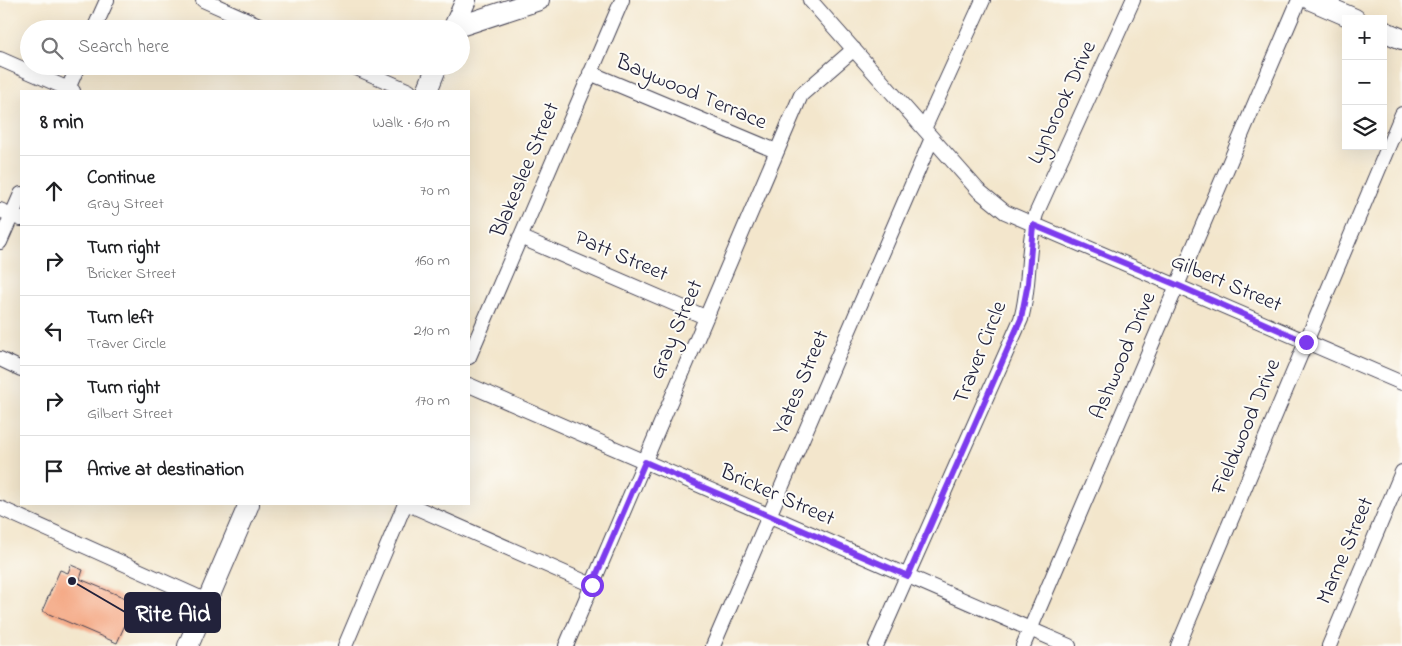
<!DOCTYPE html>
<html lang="en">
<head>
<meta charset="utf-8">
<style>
	:root { --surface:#fff; --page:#f2f2f2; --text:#202124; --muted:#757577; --line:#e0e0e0 }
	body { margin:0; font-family:"Indie Flower",sans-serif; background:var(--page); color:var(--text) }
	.controls { position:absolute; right:15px; top:15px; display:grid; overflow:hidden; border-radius:0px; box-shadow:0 5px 20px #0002 }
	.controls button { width:45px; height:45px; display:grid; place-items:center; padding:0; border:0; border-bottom:1px solid var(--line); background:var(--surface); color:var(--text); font:25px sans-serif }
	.stop { position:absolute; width:15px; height:15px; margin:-11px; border:4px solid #7c3aed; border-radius:50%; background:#fff }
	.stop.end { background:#7c3aed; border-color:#fff; box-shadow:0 1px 5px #0008 }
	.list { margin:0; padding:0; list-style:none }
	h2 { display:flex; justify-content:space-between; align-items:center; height:65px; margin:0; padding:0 20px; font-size:21px }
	h2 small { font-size:16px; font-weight:400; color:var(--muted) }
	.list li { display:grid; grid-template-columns:32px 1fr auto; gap:15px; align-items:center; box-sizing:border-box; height:70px; padding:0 20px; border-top:1px solid var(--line) }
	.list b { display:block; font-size:19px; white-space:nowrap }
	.list p { margin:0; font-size:16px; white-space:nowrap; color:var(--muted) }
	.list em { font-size:16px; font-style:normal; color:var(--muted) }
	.icon { flex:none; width:28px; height:28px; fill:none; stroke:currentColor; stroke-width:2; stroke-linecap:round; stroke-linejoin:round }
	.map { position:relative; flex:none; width:1402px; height:646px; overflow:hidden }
	.search { position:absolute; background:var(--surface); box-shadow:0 5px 20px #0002; left:20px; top:20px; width:450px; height:55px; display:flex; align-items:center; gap:12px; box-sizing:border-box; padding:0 18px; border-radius:28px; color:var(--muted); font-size:19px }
	.panel { position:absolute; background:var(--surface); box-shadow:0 5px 20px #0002; left:20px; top:90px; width:450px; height:415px; border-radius:0px }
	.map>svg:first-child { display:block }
</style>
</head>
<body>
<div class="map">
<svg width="1402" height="646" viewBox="0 0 1402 646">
	<rect width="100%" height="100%" fill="#fdfcf7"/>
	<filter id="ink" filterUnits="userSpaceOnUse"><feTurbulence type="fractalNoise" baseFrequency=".02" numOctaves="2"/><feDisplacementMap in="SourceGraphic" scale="10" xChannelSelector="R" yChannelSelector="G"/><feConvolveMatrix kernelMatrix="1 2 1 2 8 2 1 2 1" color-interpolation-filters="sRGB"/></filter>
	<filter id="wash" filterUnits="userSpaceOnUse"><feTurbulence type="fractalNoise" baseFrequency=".0096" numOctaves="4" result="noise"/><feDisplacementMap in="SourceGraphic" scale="20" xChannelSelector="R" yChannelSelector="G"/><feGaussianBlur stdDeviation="1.12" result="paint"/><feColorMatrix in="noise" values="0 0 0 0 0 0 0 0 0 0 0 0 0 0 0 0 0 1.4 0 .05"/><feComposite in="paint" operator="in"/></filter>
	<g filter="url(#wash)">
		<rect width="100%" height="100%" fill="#f3e6cc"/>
		<g id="blocks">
			<path fill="#f4a783" d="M71,565L83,570L80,579L135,602L117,643L42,611L60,570L68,573Z"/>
		</g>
	</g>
	<g filter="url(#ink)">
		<use href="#blocks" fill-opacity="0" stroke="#413f51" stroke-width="1"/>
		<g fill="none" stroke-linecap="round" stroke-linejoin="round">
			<defs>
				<path id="street" d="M203,0L268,29
					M810,0L978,190L1005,212L1402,383
					M94,29L107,0
					M0,59L73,91
					M352,66L409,91
					M590,73L776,151
					M67,91L78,66
					M924,129L983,0
					M0,210L21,219
					M520,237L705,317
					M0,242L21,194
					M469,357L622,0
					M0,359L21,369
					M469,385L1069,646
					M408,504L592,585
					M0,508L207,601
					M345,646L405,504
					M566,646L801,95L854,49
					M713,646L932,138
					M876,646L1021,319C1031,284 1026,248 1036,214L1133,0
					M1023,646L1299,0
					M1178,646L1402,114
					M1329,646L1402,472"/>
				<path id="secondary" d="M1311,0L1355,19
					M454,28L539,0
					M453,29L466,0
					M1383,31L1402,39
					M427,91L437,66
					M188,646L249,504"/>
			</defs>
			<use href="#street" stroke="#413f51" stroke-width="16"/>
			<use href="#secondary" stroke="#413f51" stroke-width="22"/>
			<use href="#street" stroke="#fff" stroke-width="14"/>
			<use href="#secondary" stroke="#fff" stroke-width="20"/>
		</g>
	</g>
	<g fill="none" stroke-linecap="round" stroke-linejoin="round" filter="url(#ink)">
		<path stroke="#7c3aed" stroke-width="6" d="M592,585L645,462L908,576L1021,319L1028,283L1033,225L1177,285L1306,342"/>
	</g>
	<g text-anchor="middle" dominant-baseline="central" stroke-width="4" stroke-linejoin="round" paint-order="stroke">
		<g font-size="22" fill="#22223b" stroke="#fdfcf7">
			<text transform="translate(691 93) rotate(23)">Baywood Terrace</text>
			<text transform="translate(1063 103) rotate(-65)">Lynbrook Drive</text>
			<text transform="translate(526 170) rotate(-67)">Blakeslee Street</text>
			<text transform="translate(621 257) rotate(23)">Patt Street</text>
			<text transform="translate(1226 284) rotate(23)">Gilbert Street</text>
			<text transform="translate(677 330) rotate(-67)">Gray Street</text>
			<text transform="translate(981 353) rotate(-68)">Traver Circle</text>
			<text transform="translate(1124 356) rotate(-67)">Ashwood Drive</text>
			<text transform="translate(802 383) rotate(-67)">Yates Street</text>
			<text transform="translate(1247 427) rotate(-67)">Fieldwood Drive</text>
			<text transform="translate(777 496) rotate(24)">Bricker Street</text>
			<text transform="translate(1346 551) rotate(-67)">Marne Street</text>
		</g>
	</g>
	<path fill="none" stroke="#22223b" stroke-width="2" d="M72 581L125 612"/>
	<circle fill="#22223b" stroke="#fdfcf7" stroke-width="2" cx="72" cy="581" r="5"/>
	<rect fill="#22223b" stroke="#22223b" stroke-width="2" x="125" y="593" width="95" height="39" rx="5"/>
	<g font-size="24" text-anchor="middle" font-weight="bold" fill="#fff">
		<text x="173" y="621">Rite Aid</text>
	</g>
</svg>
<div class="controls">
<button>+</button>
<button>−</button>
<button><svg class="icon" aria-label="layers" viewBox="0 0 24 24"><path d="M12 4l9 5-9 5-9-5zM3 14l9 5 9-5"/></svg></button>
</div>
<div class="stop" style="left:592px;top:585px"></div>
<div class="stop end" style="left:1306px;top:342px"></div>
<div class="search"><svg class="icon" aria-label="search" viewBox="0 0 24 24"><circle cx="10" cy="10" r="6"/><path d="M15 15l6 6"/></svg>Search here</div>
<section class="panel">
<h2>8 min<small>Walk · 610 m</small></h2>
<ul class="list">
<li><svg class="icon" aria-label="ahead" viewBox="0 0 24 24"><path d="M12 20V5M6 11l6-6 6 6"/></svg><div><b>Continue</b><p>Gray Street</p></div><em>70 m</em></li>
<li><svg class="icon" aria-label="right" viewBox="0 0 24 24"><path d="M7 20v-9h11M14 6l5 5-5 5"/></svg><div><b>Turn right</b><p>Bricker Street</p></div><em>160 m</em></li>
<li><svg class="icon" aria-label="left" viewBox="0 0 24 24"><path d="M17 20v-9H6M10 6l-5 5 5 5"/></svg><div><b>Turn left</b><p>Traver Circle</p></div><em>210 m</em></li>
<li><svg class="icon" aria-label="right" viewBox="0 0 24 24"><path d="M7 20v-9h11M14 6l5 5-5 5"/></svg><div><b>Turn right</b><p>Gilbert Street</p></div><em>170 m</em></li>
<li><svg class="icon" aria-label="arrive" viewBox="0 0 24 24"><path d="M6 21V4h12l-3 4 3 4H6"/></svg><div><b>Arrive at destination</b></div></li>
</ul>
</section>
</div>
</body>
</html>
